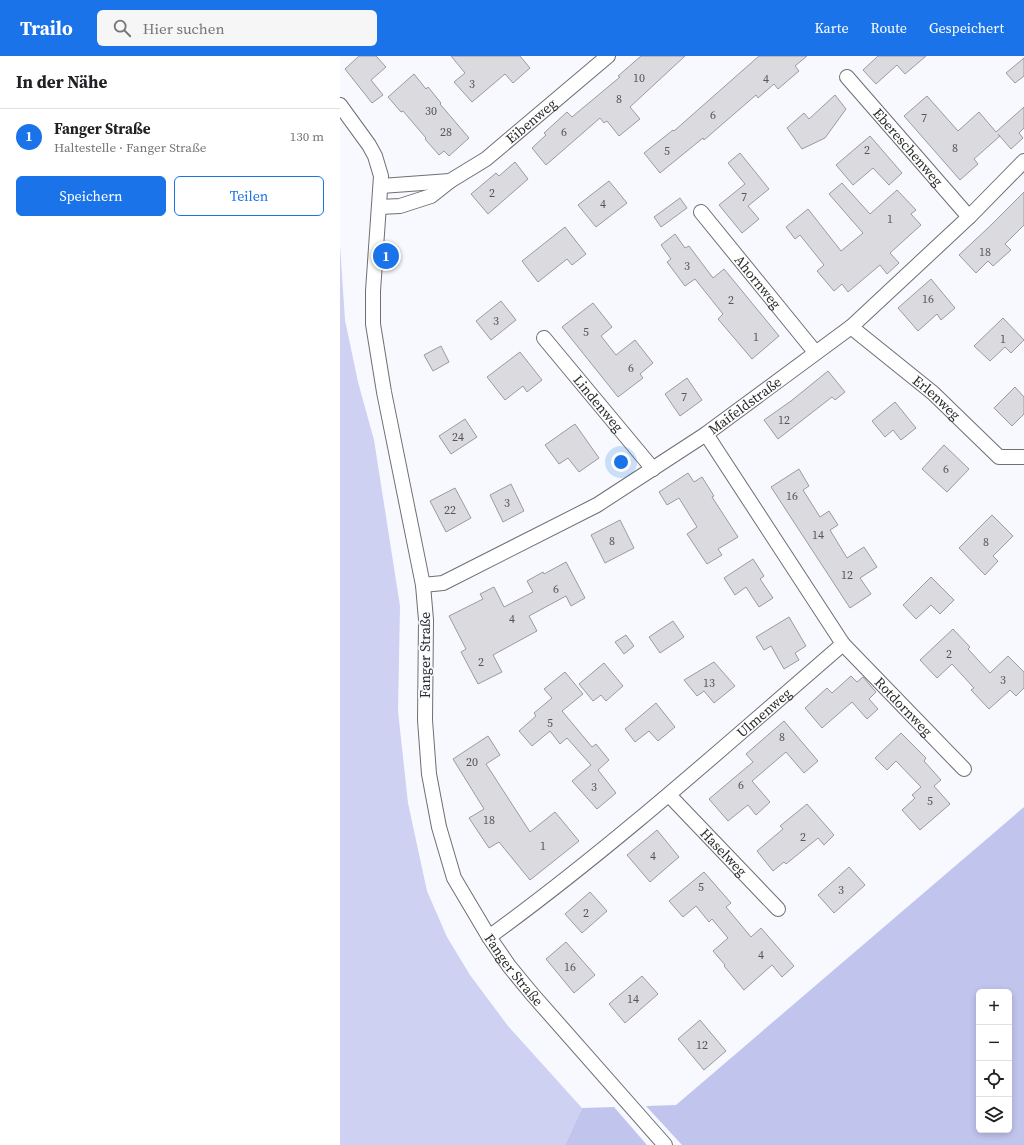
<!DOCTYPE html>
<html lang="de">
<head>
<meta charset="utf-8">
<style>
	:root { --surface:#fff; --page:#f6f6f6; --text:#202124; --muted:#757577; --line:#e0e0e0; --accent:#1a73e8 }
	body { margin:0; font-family:"Source Serif 4",serif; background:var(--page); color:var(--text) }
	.controls { position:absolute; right:12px; bottom:12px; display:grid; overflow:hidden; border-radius:6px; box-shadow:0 2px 6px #0003 }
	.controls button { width:36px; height:36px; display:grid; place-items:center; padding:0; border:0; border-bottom:1px solid var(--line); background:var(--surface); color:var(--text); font:20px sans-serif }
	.you { position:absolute; left:281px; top:406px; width:14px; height:14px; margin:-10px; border:3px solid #fff; border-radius:50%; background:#1a73e8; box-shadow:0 0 0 6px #1a73e833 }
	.badge { display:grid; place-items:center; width:26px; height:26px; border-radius:50%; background:var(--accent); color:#fff; font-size:13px; font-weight:700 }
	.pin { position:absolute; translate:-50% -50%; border:2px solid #fff; box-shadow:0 1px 4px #0006 }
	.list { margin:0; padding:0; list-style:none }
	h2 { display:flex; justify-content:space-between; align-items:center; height:52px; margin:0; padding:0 16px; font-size:17px }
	h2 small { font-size:13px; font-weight:400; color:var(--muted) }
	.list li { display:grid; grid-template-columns:26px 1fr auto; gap:12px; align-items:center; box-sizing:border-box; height:56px; padding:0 16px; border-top:1px solid var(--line) }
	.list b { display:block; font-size:15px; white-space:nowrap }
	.list p { margin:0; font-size:13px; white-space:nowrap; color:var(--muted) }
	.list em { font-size:13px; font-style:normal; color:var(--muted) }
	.actions { display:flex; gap:8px; padding:12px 16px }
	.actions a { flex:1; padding:9px 0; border:1px solid var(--accent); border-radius:6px; text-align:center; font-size:14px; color:var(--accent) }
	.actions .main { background:var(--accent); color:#fff }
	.icon { flex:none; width:22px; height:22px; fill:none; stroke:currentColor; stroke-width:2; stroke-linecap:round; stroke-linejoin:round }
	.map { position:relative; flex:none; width:684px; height:1089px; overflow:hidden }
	header { display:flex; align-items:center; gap:24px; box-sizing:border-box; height:56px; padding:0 20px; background:var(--accent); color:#fff }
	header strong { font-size:19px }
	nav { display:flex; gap:22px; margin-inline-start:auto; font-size:14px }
	.search { width:280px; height:36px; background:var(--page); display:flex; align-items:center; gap:10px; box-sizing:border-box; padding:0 14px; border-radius:6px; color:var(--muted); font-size:15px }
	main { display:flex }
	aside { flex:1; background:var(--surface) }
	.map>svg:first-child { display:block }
</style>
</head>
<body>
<header>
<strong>Trailo</strong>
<div class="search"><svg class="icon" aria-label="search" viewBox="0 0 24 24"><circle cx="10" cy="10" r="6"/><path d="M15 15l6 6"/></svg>Hier suchen</div>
<nav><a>Karte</a><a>Route</a><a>Gespeichert</a></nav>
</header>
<main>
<aside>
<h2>In der Nähe<small></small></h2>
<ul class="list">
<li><span class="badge">1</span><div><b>Fanger Straße</b><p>Haltestelle · Fanger Straße</p></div><em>130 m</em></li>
</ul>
<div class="actions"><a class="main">Speichern</a><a>Teilen</a></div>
</aside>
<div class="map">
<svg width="684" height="1089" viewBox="0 0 684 1089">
	<rect width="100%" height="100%" fill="#f8f9fe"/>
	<path fill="#ced1f2" d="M0,189L5,264L18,326L34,384L60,550L58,655L68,747L87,835L107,881L130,919L168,970L242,1052L225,1089H0Z"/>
	<path fill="#c1c5ed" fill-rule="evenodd" d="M684,751V1089H342L306,1050L336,1049ZM639,936H669V1074H639Z
		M274,1051L307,1089H225L242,1052Z"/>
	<path fill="#dadadf" stroke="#9a9a9f" d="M19,0H36L46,11L31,24L43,39L32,47L5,13Z
		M111,0H180L190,12L173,27L165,18L132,46L114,26L125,17Z
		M301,0H345L290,51L300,63L279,80L267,65L264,67L260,62L206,109L192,92L206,79L204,77L227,56L232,61L280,21L278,20Z
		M419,0H467L455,10L459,15L438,33L434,28L418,42L416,39L364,84L363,82L320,117L304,97L333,74L334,75Z
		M538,0H586L565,18L557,9L536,28L523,14Z
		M684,2V20L675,27L666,17Z
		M74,18L86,33L88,31L101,47L100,48L129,82L109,100L104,95L99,99L85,83L86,82L63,55L61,56L48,41Z
		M495,39L506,53L485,82L462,93L447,72L464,57L469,63Z
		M587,40L618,75L639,56L656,76L684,51V72L679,77L683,82L671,93L658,78L660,80L634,103L638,108L620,124L564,60Z
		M530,80L562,117L549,129L533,112L513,129L496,109Z
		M400,97L429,133L408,150L419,163L402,177L379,149L405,128L388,107Z
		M175,106L188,123L148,158L131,138L156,117L159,120Z
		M269,125L287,147L256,171L238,149Z
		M502,127L530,158L557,134L576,154L571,158L581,169L550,197L559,207L547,218L540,209L508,236L502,228L494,235L477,215L484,209L460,179L455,183L446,171L468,153L501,195L523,177L489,138Z
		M684,136V169L665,188L671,194L653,210L648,205L636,217L619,199L649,171Z
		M340,142L347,152L321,171L314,161Z
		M225,171L246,198L232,209L227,203L198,226L182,205Z
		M335,178L345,192L349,190L373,222L384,213L439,280L412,303L378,263L383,258L355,223L345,230L327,206L331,203L321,189Z
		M591,223L615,252L601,264L597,258L578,275L558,252Z
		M161,245L176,264L151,284L136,265Z
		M253,247L272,271L261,280L276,299L295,284L313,307L300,318L303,322L278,341L222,271Z
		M663,262L684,284L671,297L665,291L650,305L634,290Z
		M101,290L109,306L93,315L84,299Z
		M180,296L202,324L187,336L183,330L165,344L147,321Z
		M488,315L505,336L495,344L492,341L438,383L424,364L451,345Z
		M347,322L362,344L340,360L325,338Z
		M675,331L684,341V358L672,370L654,352Z
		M555,346L576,372L561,384L553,374L545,381L532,365Z
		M125,363L137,381L111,398L99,380Z
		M235,368L259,402L239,416L228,402L219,408L205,389Z
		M604,389L629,413L607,436L582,413Z
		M459,413L469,430L463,434L480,461L489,455L498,469L490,474L507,502L524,491L537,511L520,522L531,538L510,552L431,431Z
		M348,417L354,426L362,421L374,440L372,441L398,481L378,493L382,499L367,508L347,478L357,471L339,442L327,449L319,436Z
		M171,428L184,455L163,466L150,439Z
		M115,432L131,462L106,476L90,445Z
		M652,459L673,480L653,500L658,505L645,519L619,492Z
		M280,464L294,492L265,507L251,479Z
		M413,503L424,520L420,523L433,542L419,551L406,531L395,539L384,522Z
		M226,506L245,542L231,550L226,540L189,560L197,575L153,599L162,616L138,628L121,596L126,593L109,560L143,543L140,538L154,531L164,551L193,536L187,525L203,516L204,518Z
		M591,521L614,544L600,558L591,549L576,563L563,549Z
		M449,561L466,590L455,597L459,604L444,613L431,590L424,594L416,581Z
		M333,565L344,581L320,597L309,581Z
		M613,573L630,591L628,593L650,617L668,600L684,616V632L676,640L670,634L649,653L631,634L634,632L612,608L597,622L580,604Z
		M286,579L294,590L284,598L275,586Z
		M374,606L395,630L374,647L364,635L357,640L344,624Z
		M264,607L283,630L266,645L261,639L253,645L239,628Z
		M225,616L243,638L222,655L252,691L256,688L269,704L258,714L276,737L257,753L232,725L251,709L227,682L220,688L210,675L192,690L179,675L196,660L194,657L212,642L204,633Z
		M511,620L517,626L523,621L536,636L529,643L538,653L527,663L512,646L482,672L465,652L487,632L492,637Z
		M316,647L335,671L318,685L309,675L295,686L285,673Z
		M444,665L478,705L464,717L446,696L412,725L430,746L416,759L408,749L388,765L369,743L413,706L406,698Z
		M561,677L586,702L584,705L601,724L594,730L610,748L580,774L562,754L575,742L572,739L581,731L556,705L547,714L535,702Z
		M148,680L160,699L146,708L190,776L215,756L239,785L190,824L159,786L149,792L129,762L144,753L113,703Z
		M467,748L494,779L484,789L478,782L446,808L444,806L433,815L417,795L443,773L440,770Z
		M317,774L339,801L310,826L287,799Z
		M509,811L525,829L494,857L478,839Z
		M364,816L391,847L386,851L411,881L421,872L454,910L442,921L432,909L404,934L384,910L385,909L373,895L388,882L372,863L369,866L356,850L343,861L329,845Z
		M250,836L267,855L242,877L225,858Z
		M226,886L255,919L234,937L206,903Z
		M302,920L318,938L285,967L269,948Z
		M360,964L386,995L364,1014L338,983Z"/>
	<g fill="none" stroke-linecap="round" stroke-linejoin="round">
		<defs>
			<g id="street">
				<path id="s1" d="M507,21L629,161"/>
				<path id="s2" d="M0,49L29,89L35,100L41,120L33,235V268L44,336L83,529L86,564L85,664L89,718L99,771L114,822L149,881L169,910L192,938L325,1089"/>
				<path d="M41,130L110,125"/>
				<path id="s3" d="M39,151L60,150L91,140L110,125L146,103L268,0"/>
				<path id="s4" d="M361,156L475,296"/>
				<path id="s5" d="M511,271L593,337L659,401H684"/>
				<path id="s6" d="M204,282L313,413"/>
				<path id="s7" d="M83,529L103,527L257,449L366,378L511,271L629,161L684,105"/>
				<path id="s8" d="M503,588L624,713"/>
				<path id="s9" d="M329,739L438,853"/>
				<path id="s10" d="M149,881C273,791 387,688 503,588L366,378"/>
			</g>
		</defs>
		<use href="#street" stroke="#6e6f73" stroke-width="16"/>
		<use href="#street" stroke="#fff" stroke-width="14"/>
	</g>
	<g text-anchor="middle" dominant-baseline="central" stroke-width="3.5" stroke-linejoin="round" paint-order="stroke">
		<g font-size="12" fill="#565659">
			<text x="299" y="22">10</text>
			<text x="426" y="23">4</text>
			<text x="132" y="28">3</text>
			<text x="279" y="43">8</text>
			<text x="91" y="55">30</text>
			<text x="373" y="59">6</text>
			<text x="584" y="62">7</text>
			<text x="106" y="76">28</text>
			<text x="224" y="76">6</text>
			<text x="615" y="92">8</text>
			<text x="527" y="94">2</text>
			<text x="327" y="95">5</text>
			<text x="152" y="137">2</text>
			<text x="404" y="141">7</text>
			<text x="263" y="148">4</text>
			<text x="550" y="163">1</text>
			<text x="645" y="196">18</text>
			<text x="347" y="210">3</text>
			<text x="588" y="243">16</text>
			<text x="391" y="244">2</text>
			<text x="156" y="265">3</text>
			<text x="246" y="276">5</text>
			<text x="416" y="281">1</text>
			<text x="663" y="283">1</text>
			<text x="291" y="312">6</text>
			<text x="344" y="341">7</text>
			<text x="444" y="364">12</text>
			<text x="118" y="381">24</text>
			<text x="606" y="413">6</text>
			<text x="452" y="440">16</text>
			<text x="167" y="447">3</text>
			<text x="110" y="454">22</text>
			<text x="478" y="479">14</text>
			<text x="272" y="485">8</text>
			<text x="646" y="486">8</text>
			<text x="507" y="519">12</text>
			<text x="216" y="533">6</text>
			<text x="172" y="563">4</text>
			<text x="609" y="598">2</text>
			<text x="141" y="606">2</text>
			<text x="663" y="624">3</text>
			<text x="369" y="627">13</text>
			<text x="210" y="667">5</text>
			<text x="442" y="681">8</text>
			<text x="132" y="706">20</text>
			<text x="401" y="729">6</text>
			<text x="254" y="731">3</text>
			<text x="590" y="745">5</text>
			<text x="149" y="764">18</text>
			<text x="463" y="781">2</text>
			<text x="203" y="790">1</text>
			<text x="313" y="800">4</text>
			<text x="361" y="831">5</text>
			<text x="501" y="834">3</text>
			<text x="246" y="857">2</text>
			<text x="421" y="899">4</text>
			<text x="230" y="911">16</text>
			<text x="293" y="943">14</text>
			<text x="362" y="989">12</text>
		</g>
		<g font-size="14" fill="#2a2a2c" stroke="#f8f9fe">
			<text stroke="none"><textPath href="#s3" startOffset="179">Eibenweg</textPath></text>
			<text stroke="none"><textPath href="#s1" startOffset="93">Ebereschenweg</textPath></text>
			<text stroke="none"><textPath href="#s4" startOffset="90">Ahornweg</textPath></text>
			<text stroke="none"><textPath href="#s5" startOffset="111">Erlenweg</textPath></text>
			<text stroke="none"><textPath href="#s6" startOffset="85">Lindenweg</textPath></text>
			<text stroke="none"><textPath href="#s7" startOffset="371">Maifeldstraße</textPath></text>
			<text transform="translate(85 599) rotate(-90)">Fanger Straße</text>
			<text stroke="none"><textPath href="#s8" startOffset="87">Rotdornweg</textPath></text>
			<text stroke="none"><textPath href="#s10" startOffset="355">Ulmenweg</textPath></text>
			<text stroke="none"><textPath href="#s9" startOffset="79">Haselweg</textPath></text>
			<text stroke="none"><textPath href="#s2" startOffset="903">Fanger Straße</textPath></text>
		</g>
	</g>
</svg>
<div class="controls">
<button>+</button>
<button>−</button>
<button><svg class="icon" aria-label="locate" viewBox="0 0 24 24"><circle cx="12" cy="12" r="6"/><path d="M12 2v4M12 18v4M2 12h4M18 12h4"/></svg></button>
<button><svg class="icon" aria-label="layers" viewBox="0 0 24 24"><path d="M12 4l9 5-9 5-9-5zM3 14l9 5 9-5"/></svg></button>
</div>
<div class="you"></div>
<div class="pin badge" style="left:46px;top:200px">1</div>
</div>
</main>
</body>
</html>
